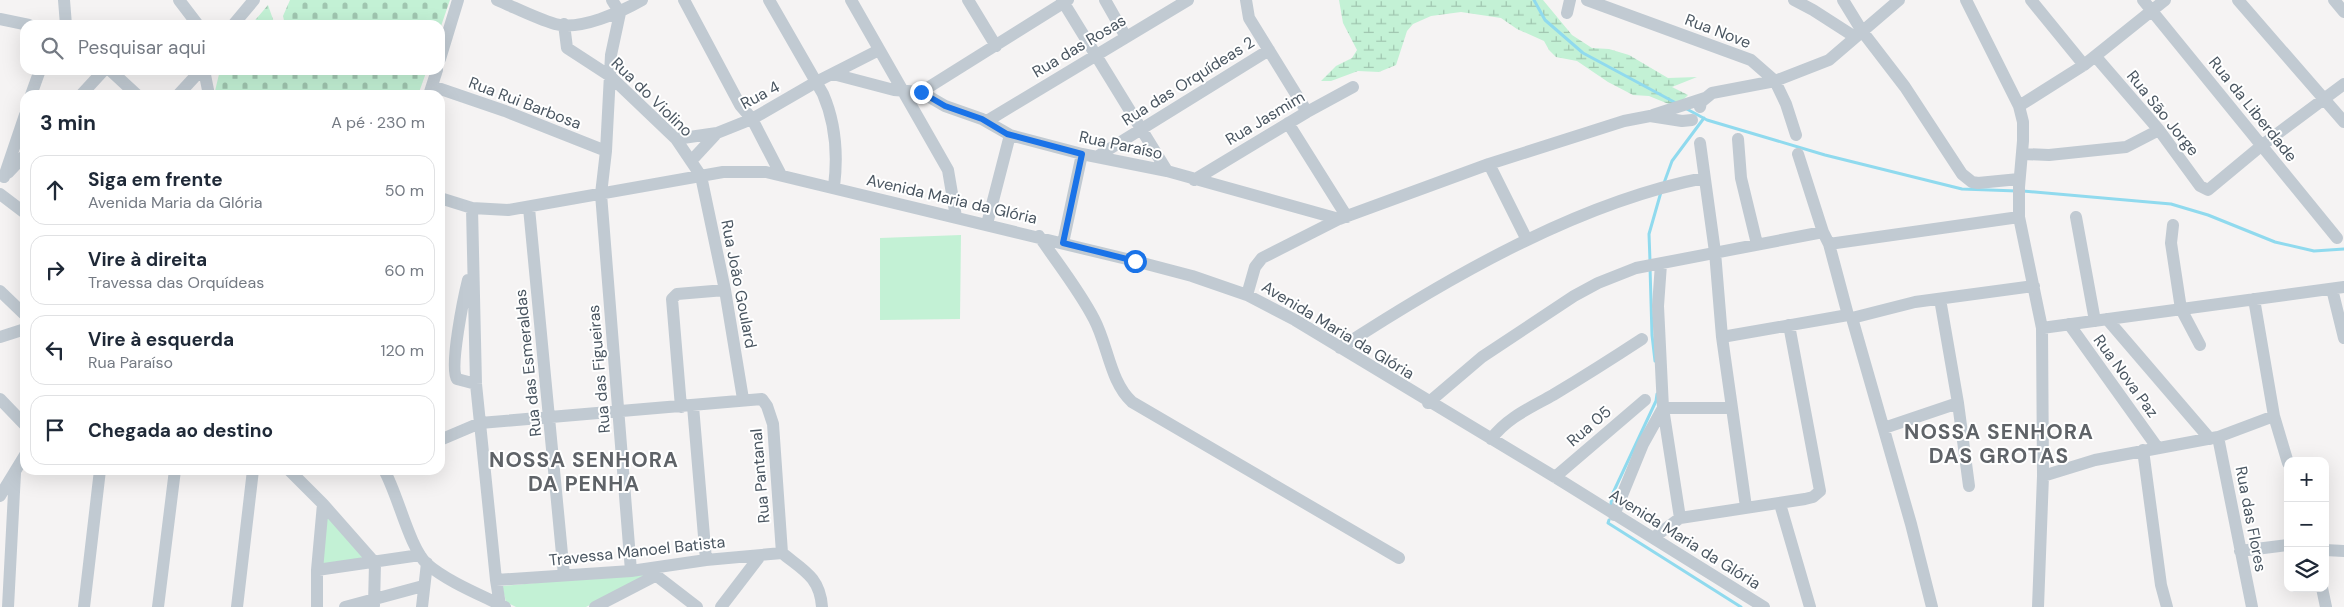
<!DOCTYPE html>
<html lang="pt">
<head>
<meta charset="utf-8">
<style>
	:root { --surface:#fff; --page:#f6f6f7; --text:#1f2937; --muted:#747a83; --line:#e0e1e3 }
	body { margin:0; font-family:"DM Sans",sans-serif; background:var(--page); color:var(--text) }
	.controls { position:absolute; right:15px; bottom:15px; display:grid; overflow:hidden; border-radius:10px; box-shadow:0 5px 20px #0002 }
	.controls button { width:45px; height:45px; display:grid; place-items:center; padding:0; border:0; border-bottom:1px solid var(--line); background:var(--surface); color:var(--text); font:25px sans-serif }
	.stop { position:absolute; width:15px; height:15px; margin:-11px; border:4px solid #1a73e8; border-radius:50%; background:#fff }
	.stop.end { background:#1a73e8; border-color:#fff; box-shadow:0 1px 5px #0008 }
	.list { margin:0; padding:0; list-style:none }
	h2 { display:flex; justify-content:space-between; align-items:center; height:65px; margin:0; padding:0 20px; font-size:21px }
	h2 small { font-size:16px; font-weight:400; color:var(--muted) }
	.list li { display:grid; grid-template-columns:32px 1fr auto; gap:15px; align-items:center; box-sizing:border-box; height:70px; margin:0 10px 10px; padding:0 10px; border:1px solid var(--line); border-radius:15px }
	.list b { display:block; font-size:19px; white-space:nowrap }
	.list p { margin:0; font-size:16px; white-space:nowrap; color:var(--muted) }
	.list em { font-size:16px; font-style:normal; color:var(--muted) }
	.icon { flex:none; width:28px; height:28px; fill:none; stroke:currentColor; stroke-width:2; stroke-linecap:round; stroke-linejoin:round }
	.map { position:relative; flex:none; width:2344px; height:607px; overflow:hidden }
	.search { position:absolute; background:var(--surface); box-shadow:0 5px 20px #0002; left:20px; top:20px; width:425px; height:55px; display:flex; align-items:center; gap:12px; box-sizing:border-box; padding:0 18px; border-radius:15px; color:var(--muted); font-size:19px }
	.panel { position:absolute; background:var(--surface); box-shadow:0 5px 20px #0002; left:20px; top:90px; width:425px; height:385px; border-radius:15px }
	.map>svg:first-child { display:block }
</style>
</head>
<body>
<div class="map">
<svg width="2344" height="607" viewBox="0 0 2344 607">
	<defs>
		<pattern id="wetland-marsh" width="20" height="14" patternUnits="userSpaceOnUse" patternTransform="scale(1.25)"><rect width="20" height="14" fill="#c3f1d5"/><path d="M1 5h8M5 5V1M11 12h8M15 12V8" fill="none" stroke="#a0c6b0"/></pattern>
		<pattern id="cemetery-stones" width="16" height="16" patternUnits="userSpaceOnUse" patternTransform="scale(1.25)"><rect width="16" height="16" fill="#c3f1d5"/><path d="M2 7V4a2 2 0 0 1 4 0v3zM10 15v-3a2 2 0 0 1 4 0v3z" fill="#a0c6b0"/></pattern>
	</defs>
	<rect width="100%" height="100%" fill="#f5f3f3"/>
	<path fill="#c3f1d5" d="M961,235L960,319L880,320V238Z
		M326,508L368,560L322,564Z
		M644,573L646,577L586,607H516L506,602L502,586Z"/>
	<path fill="url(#wetland-marsh)" d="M1339,0H1543L1572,35L1592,48L1609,49L1629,55L1668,78L1697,77L1672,87L1688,95L1676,107L1649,96L1633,95L1608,82L1577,61L1556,57L1549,50L1544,41L1517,29L1501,18L1461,12L1431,16L1413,24L1407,31L1396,65L1379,72L1358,71L1331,81H1321L1336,66L1352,58L1357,50L1343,23Z"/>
	<path fill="url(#cemetery-stones)" d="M290,0H450L440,29V25H285L283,16Z
		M268,5L275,25H251Z
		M220,70H427L418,95H217L215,91Z"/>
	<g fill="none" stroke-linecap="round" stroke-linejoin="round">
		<path stroke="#90daee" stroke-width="3" d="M1534,0L1545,20L1583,53L1676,103
			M1685,108L1707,120L1825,155L1962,189L2017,191
			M1664,183L1672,161L1704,118
			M2023,191L2171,204L2208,215L2275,242L2314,251L2344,249
			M1650,261L1649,234L1661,192
			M1650,267L1652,335L1655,361
			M1611,504L1612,495L1656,401L1657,394
			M1609,520L1608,523L1741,607"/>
		<path stroke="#c1cad2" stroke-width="12" d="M64,0L66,25
			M179,0L198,25
			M497,0C516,8 535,18 555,24C580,31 621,12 642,0
			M612,0L620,13L611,55L606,151L601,194L631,571
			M684,0L740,105L752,119L781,175
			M769,0L823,94C836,124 838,155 834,187
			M851,0L948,170L956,217
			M968,0L996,46
			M1062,0L1167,171
			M1105,0L1126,37
			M1246,0L1249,18L1307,112
			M1587,0L1751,60L1775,81L1786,104L1796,135
			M1794,0L1813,10L1855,37
			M1843,0L1862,31L1905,87L1962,174L1972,182L1978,183L2019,179
			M1966,0L2019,106L2023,122V141L2019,187V217L2042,328L2043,476L2038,607
			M2031,0L2084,65
			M2143,0L2337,238
			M2238,0L2344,122
			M2334,0L2344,12
			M1567,13L1570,0
			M0,19L29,25
			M564,24L567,48L610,76L676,139L701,176L725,290L743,399
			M233,25L254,0
			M2096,57L2159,130L2200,186L2208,190L2261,146L2344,84
			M440,59L458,0
			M110,70L137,95
			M204,70L209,95
			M833,74L894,90L921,92L945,106L982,119L1010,135L1082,154L1167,171L1339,219
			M432,86L505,111L606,151
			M921,92L1068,0
			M31,95L40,70
			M81,95L104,70
			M178,95L201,70
			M429,95L437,70
			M2019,106L2084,65L2165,0
			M1700,107L1701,102L1712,93L1775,81L1829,60L1899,0
			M1653,115L1705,98
			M987,121L1188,0
			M1288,123L1347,217
			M676,139L717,133L752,119L816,82L879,50
			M1738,139L1741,178L1757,244
			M1700,143L1715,252L1722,337L1746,507
			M1798,154L1823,232L1829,244L1848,315L1852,318L1911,524L1932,607
			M2022,154L2049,155L2126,147L2159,130
			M1098,156L1269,50
			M691,161L717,133
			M1489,164L1527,240
			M8,173L25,155
			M4,177L25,115
			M1194,180L1307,112L1353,87
			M0,194L25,213
			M440,198L472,208L508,210L723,172H766L1135,261L1192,276L1247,295L1295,320L1555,477L1764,607
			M472,208L476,384L496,580L500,605
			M529,208L564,575
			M2076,217L2095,321
			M987,224L1010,135
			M2173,225L2171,243L2181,309L2200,345
			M1039,236C1058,264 1079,290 1094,319C1108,345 1110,382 1132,402L1399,558
			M1063,243L1082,154
			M1829,244L2019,217
			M1661,264L1658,306L1663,408L1680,518
			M468,280C464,296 449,368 457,379L476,384
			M2332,289L2344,338
			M0,291L25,315
			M1247,295L1255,267L1262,258L1339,219L1489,164L1624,121L1650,116L1682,121L1692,120
			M1940,299L1958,403L1969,486
			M2254,299L2274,416L2288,463
			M1852,318L1915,302L2034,286
			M2107,319L2210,439
			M2069,324L2157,447
			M2042,328L2344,287
			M0,337L25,329
			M1722,337L1848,315
			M1340,348C1446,279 1578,202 1704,178
			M0,399L25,425
			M1428,403L1482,357L1574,296L1598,283L1636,268L1823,232
			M693,406L706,560
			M681,407L672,299L677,294L725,290
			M1884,428L1958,403
			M2218,437L2252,607
			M1491,439C1508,417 1530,408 1553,395C1583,377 1613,358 1642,339
			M440,440L480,423L762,399L767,406L773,424L782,553
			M2143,450L2161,585L2167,607
			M289,470L323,504L375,563
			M384,470C398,494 409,547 427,564C448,582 481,595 505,607
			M2043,476L2095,460L2218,437L2274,416
			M1555,477L1645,400
			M0,496L25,455
			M1780,504L1810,607
			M1614,515L1643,444L1663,408H1732
			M1653,538L1680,518L1805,499L1813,497L1820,491L1789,325
			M2325,550L2344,551
			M2240,551L2288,545
			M782,553C803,570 820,577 822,607
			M317,570L420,555
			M649,570L697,607
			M496,580L631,571L706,560L782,553
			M2322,588L2326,607
			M374,605L375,563
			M8,607L15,473
			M84,607L100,470
			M158,607L175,470
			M237,607L253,470
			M317,607V570L323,504
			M345,607L423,586
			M422,607L427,563
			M595,607L655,576
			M721,607L760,556"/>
	</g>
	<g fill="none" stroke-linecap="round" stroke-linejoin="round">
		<path stroke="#1a73e8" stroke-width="6" d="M921,92L945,106L982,119L1007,134L1082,154L1063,243L1135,261"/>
	</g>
	<g text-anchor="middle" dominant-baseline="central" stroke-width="4" stroke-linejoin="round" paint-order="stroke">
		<g font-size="16" fill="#4a5661" stroke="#fff">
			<text transform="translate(1718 31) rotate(21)">Rua Nove</text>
			<text transform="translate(1079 46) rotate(-31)">Rua das Rosas</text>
			<text transform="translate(1188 81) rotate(-32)">Rua das Orquídeas 2</text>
			<text transform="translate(760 95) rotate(-28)">Rua 4</text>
			<text transform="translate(652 97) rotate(44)">Rua do Violino</text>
			<text transform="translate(525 103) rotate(21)">Rua Rui Barbosa</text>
			<text transform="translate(2253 109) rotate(51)">Rua da Liberdade</text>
			<text transform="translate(2163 113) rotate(51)">Rua São Jorge</text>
			<text transform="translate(1265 118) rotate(-31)">Rua Jasmim</text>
			<text transform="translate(1121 145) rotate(12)">Rua Paraíso</text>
			<text transform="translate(952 199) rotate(13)">Avenida Maria da Glória</text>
			<text transform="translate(739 284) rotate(79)">Rua João Goulard</text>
			<text transform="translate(1338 330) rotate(31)">Avenida Maria da Glória</text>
			<text transform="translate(528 363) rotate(-96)">Rua das Esmeraldas</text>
			<text transform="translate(599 369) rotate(-95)">Rua das Figueiras</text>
			<text transform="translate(2126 376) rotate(54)">Rua Nova Paz</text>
			<text transform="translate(1589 426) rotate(-41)">Rua 05</text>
			<text transform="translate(760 476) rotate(-95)">Rua Pantanal</text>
			<text transform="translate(2251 519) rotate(79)">Rua das Flores</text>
			<text transform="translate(1685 539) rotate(32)">Avenida Maria da Glória</text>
			<text transform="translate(637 551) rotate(-6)">Travessa Manoel Batista</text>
		</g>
		<g font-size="21" font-weight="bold" letter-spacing="1" fill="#5f6368" stroke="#fff">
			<text x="1999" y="432">NOSSA SENHORA<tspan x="1999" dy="24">DAS GROTAS</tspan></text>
			<text x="584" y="460">NOSSA SENHORA<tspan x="584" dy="24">DA PENHA</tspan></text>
		</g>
	</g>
</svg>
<div class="controls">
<button>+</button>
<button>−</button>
<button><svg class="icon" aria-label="layers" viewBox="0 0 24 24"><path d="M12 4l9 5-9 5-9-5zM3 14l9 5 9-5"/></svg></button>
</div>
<div class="stop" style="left:1135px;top:261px"></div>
<div class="stop end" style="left:921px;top:92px"></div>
<div class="search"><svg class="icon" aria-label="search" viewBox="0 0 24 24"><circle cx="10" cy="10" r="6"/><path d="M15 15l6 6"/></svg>Pesquisar aqui</div>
<section class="panel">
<h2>3 min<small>A pé · 230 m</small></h2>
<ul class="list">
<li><svg class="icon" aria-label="ahead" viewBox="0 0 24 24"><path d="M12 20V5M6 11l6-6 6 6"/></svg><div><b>Siga em frente</b><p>Avenida Maria da Glória</p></div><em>50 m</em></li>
<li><svg class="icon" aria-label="right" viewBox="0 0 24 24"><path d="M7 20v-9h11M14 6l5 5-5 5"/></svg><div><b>Vire à direita</b><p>Travessa das Orquídeas</p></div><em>60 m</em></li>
<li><svg class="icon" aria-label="left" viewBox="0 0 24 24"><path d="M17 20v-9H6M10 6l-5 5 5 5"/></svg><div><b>Vire à esquerda</b><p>Rua Paraíso</p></div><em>120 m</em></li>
<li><svg class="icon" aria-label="arrive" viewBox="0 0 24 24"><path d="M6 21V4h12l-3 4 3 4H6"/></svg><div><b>Chegada ao destino</b></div></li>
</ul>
</section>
</div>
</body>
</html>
